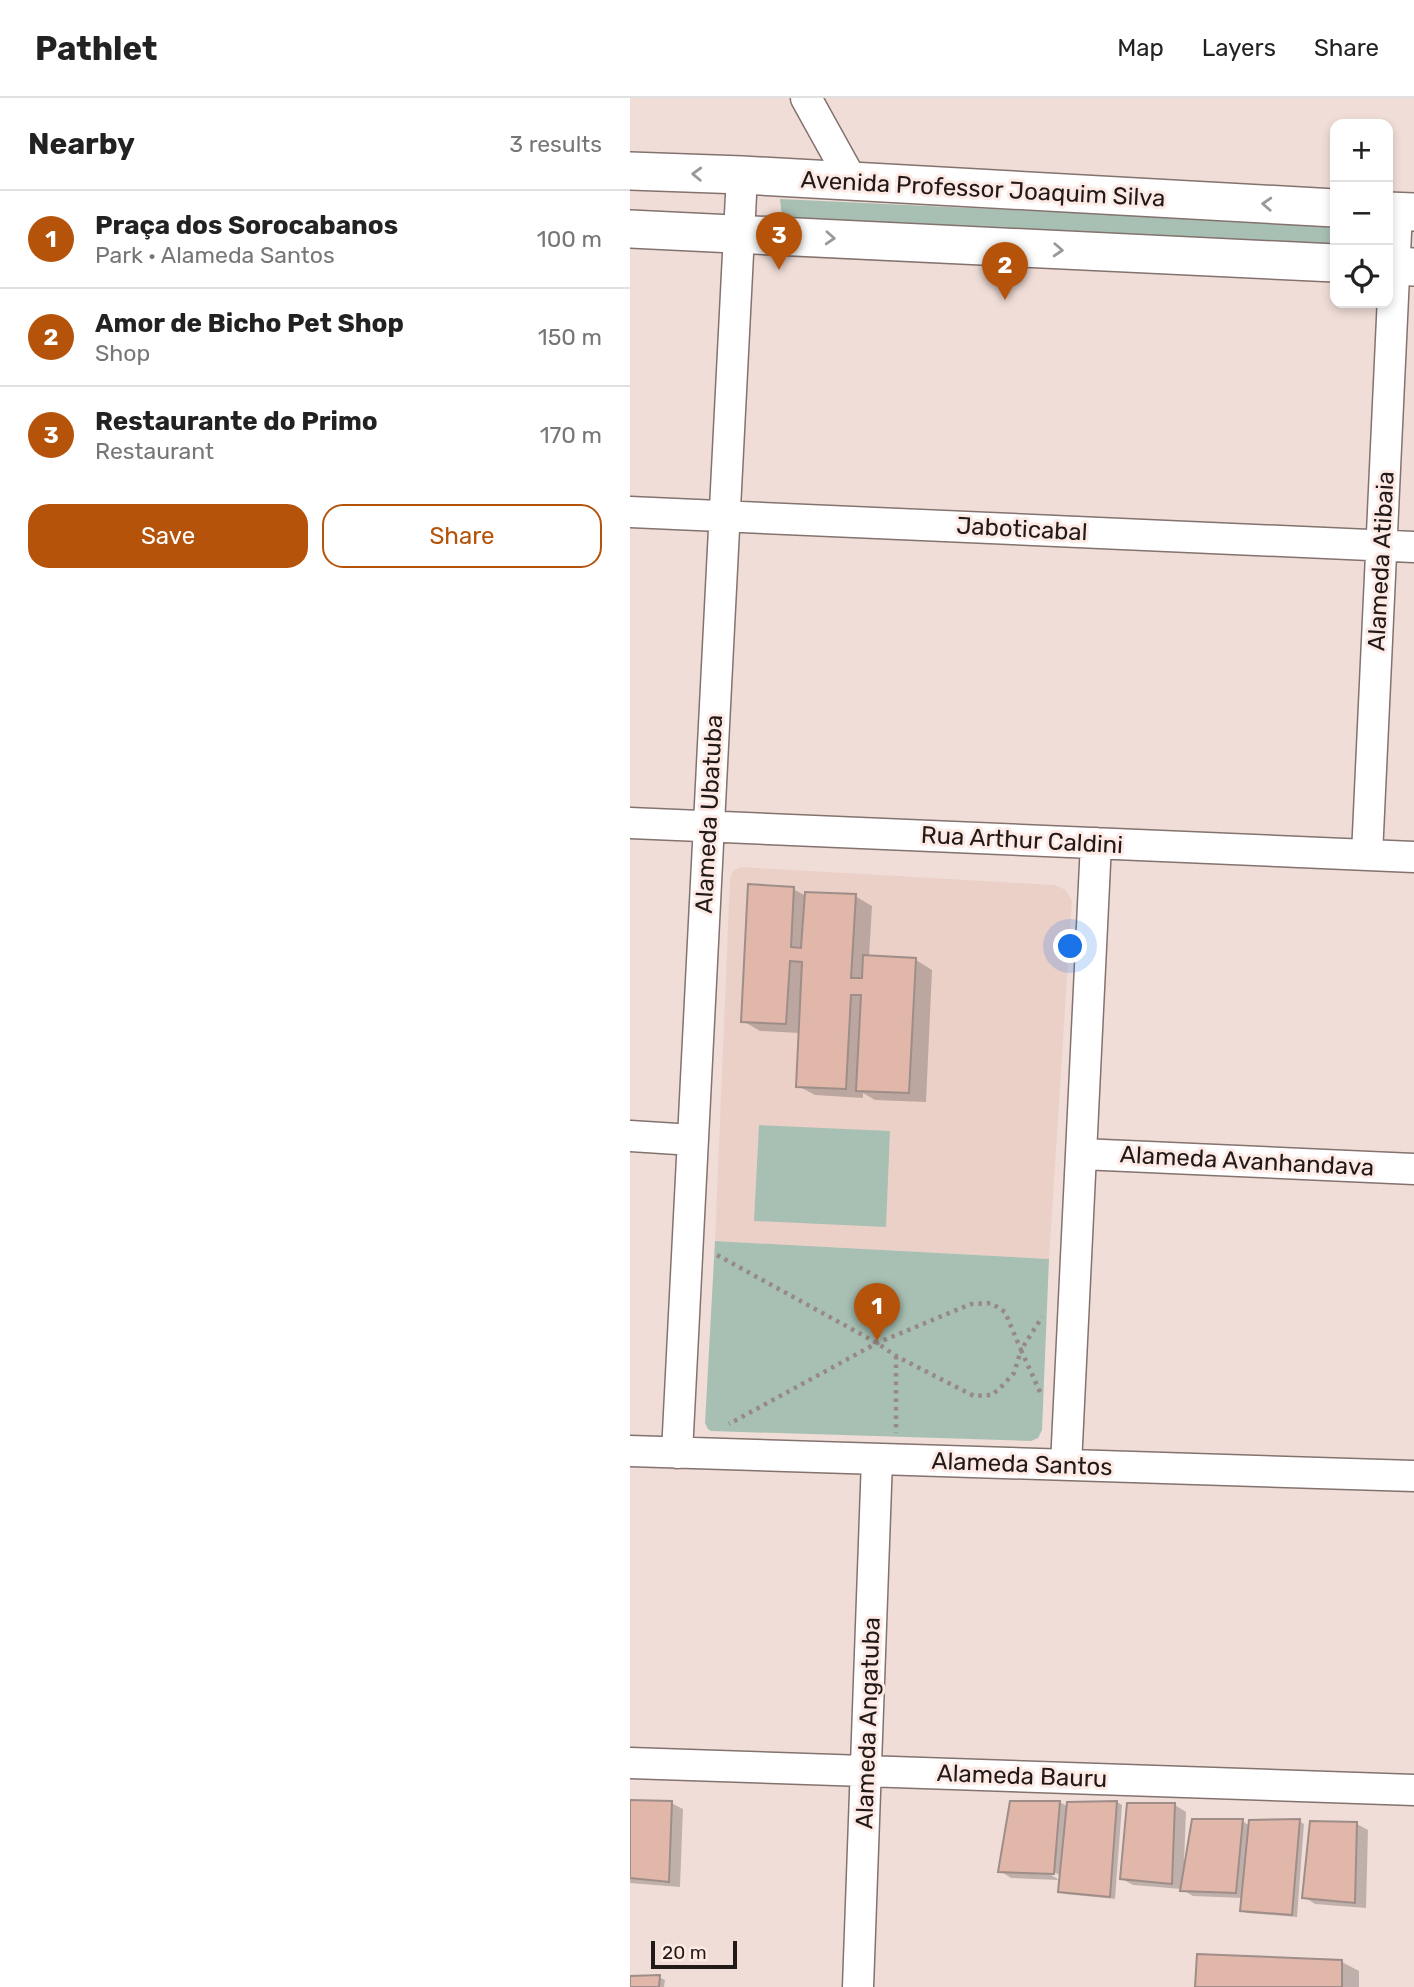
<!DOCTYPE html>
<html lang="en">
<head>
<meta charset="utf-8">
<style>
	:root { --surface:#fff; --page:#f6f6f6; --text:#222; --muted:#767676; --line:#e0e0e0; --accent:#b45309 }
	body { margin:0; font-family:Rubik,sans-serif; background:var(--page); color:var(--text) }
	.controls { position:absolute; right:21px; top:21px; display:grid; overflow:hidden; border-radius:14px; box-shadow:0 4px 10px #0003 }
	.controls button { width:63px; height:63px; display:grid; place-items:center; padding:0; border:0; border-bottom:2px solid var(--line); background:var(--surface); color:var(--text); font:35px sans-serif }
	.scale { position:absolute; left:21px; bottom:18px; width:86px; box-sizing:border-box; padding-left:7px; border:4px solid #211a18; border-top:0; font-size:19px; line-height:24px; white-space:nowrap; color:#211a18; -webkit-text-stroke:5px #feeae5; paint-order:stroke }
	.you { position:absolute; left:441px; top:849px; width:24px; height:24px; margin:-18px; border:5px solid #fff; border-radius:50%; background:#1a73e8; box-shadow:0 0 0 10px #1a73e833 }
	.badge { display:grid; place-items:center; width:46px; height:46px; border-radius:50%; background:var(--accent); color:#fff; font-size:23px; font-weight:700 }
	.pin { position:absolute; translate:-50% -58px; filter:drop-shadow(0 2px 4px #0008) }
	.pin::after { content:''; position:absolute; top:37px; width:24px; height:21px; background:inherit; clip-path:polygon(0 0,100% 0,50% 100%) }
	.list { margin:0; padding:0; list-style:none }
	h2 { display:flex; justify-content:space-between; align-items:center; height:91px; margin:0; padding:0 28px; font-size:30px }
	h2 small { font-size:23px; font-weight:400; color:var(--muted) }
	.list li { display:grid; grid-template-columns:46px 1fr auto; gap:21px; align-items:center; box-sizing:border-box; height:98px; padding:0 28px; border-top:2px solid var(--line) }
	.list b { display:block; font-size:26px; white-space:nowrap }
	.list p { margin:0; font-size:23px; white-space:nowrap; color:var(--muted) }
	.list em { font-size:23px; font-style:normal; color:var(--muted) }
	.actions { display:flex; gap:14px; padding:21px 28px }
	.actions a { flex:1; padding:16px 0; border:2px solid var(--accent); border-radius:21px; text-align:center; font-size:24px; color:var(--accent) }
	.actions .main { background:var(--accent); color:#fff }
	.icon { flex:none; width:38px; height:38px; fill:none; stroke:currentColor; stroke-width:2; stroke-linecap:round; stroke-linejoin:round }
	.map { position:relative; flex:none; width:784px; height:1889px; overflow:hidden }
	header { display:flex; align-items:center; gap:42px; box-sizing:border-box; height:98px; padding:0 35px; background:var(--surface); border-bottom:2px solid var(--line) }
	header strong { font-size:33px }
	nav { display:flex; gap:38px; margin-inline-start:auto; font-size:24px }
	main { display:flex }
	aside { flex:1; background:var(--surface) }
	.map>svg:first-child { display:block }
</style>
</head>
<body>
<header>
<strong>Pathlet</strong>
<nav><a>Map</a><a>Layers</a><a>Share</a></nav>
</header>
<main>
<aside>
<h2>Nearby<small>3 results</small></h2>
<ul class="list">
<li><span class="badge">1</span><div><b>Praça dos Sorocabanos</b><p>Park · Alameda Santos</p></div><em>100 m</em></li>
<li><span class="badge">2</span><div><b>Amor de Bicho Pet Shop</b><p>Shop</p></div><em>150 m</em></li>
<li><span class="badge">3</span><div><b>Restaurante do Primo</b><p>Restaurant</p></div><em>170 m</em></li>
</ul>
<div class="actions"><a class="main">Save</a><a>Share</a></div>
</aside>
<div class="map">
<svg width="784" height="1889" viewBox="0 0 784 1889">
	<rect width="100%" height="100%" fill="#f0ddd8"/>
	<path fill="#ebd0c8" d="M111,769L424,787L436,792L442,803L419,1161L85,1143L100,781L103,773Z"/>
	<path fill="#a8c0b3" d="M150,101L705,127V150L152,120Z
		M129,1027L260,1033L256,1129L124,1123Z
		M85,1143L419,1161L412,1332L408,1340L401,1343L81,1333L78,1331L75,1325Z"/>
	<path fill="#0003" d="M163,791L176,798H225L242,808L239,859L286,862L302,872L296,1004L245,1002L233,995V1000L185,997L168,988L170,935L130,933L113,923Z
		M0,1704L41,1705L53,1711L50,1789L0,1785Z
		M430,1704L438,1709L439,1705L487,1704L492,1707L485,1801L435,1796L430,1793L431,1778L417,1770L415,1773L429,1782L381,1780L370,1773Z
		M499,1707H545L556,1714L554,1763H557L612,1723L620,1728L669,1723L674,1726L667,1819L617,1815L612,1812L613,1800L563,1798L551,1791L503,1787L492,1781Z
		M727,1726L738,1732L736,1810L685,1806L674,1799Z
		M712,1864L729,1873V1889H567Z
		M0,1879H29L35,1882L34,1889H0Z"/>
	<path fill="#e1b7aa" stroke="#9e8d88" stroke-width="2" d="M118,786L164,789L161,849L171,850L175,794L226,796L221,880H232L233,857L286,860L279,995L226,993L231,897H221L216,991L166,989L172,864L160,863L156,926L111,924Z
		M0,1702L42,1703L39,1784L0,1780Z
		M380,1703H430L424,1776L368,1774Z
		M487,1703L480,1799L428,1794L437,1704Z
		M497,1705H545L542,1786L490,1781Z
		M562,1721H613L606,1795L550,1793Z
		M670,1721L662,1817L610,1813L619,1722Z
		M680,1723L727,1724L725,1805L672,1800Z
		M567,1856L712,1862V1889H565Z
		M30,1877L29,1889H0V1878Z"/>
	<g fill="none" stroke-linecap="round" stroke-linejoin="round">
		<defs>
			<path id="minor" d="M176,0L222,83
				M0,414L784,449
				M0,725L784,759
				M737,757L767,113
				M0,1038L63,1042
				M451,1056L784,1071
				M0,1353L784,1378
				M47,1355L112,77
				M436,1367L466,745
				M0,1665L784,1692
				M228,1889L247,1361"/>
			<path id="major" d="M0,73L112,77L705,110
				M758,113L784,114
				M0,131L705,165
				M758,168L784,169"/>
		</defs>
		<use href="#minor" stroke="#83726e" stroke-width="33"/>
		<use href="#major" stroke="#83726e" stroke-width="40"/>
		<path stroke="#978985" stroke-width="4.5" stroke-dasharray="3.5 5" stroke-linecap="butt" d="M87,1157L247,1245L266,1258L344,1298L362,1297L373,1287L384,1275L391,1252L375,1214L361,1205L341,1206L247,1245L99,1326
			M266,1258V1335
			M410,1294L391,1252L412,1219"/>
		<use href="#minor" stroke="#fff" stroke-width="30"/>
		<use href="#major" stroke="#fff" stroke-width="37"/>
	</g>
	<defs><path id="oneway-chevron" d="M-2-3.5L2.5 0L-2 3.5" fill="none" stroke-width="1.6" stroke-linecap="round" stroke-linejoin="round" transform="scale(1.75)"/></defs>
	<g stroke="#9b9897">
		<use href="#oneway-chevron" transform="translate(67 76) rotate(-178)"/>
		<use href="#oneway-chevron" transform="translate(637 106) rotate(-177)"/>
		<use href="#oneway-chevron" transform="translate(200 140) rotate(3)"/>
		<use href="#oneway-chevron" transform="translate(428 152) rotate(3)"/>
	</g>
	<g text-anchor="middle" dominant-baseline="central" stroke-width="6" stroke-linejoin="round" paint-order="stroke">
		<g font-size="24" fill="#211a18" stroke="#feeae5">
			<text transform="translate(353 91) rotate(3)">Avenida Professor Joaquim Silva</text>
			<text transform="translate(392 431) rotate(3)">Jaboticabal</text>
			<text transform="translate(751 463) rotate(-87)">Alameda Atibaia</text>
			<text transform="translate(79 716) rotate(-87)">Alameda Ubatuba</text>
			<text transform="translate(392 742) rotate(3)">Rua Arthur Caldini</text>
			<text transform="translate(617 1063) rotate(3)">Alameda Avanhandava</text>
			<text transform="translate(392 1366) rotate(2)">Alameda Santos</text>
			<text transform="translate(238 1625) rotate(-88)">Alameda Angatuba</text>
			<text transform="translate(392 1678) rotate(2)">Alameda Bauru</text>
		</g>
	</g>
</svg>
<div class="controls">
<button>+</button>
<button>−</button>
<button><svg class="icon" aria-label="locate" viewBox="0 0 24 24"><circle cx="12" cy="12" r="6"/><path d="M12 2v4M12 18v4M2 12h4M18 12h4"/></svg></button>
</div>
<div class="scale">20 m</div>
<div class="you"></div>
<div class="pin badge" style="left:247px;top:1243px">1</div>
<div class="pin badge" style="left:375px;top:202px">2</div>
<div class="pin badge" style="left:149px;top:172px">3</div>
</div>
</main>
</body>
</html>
